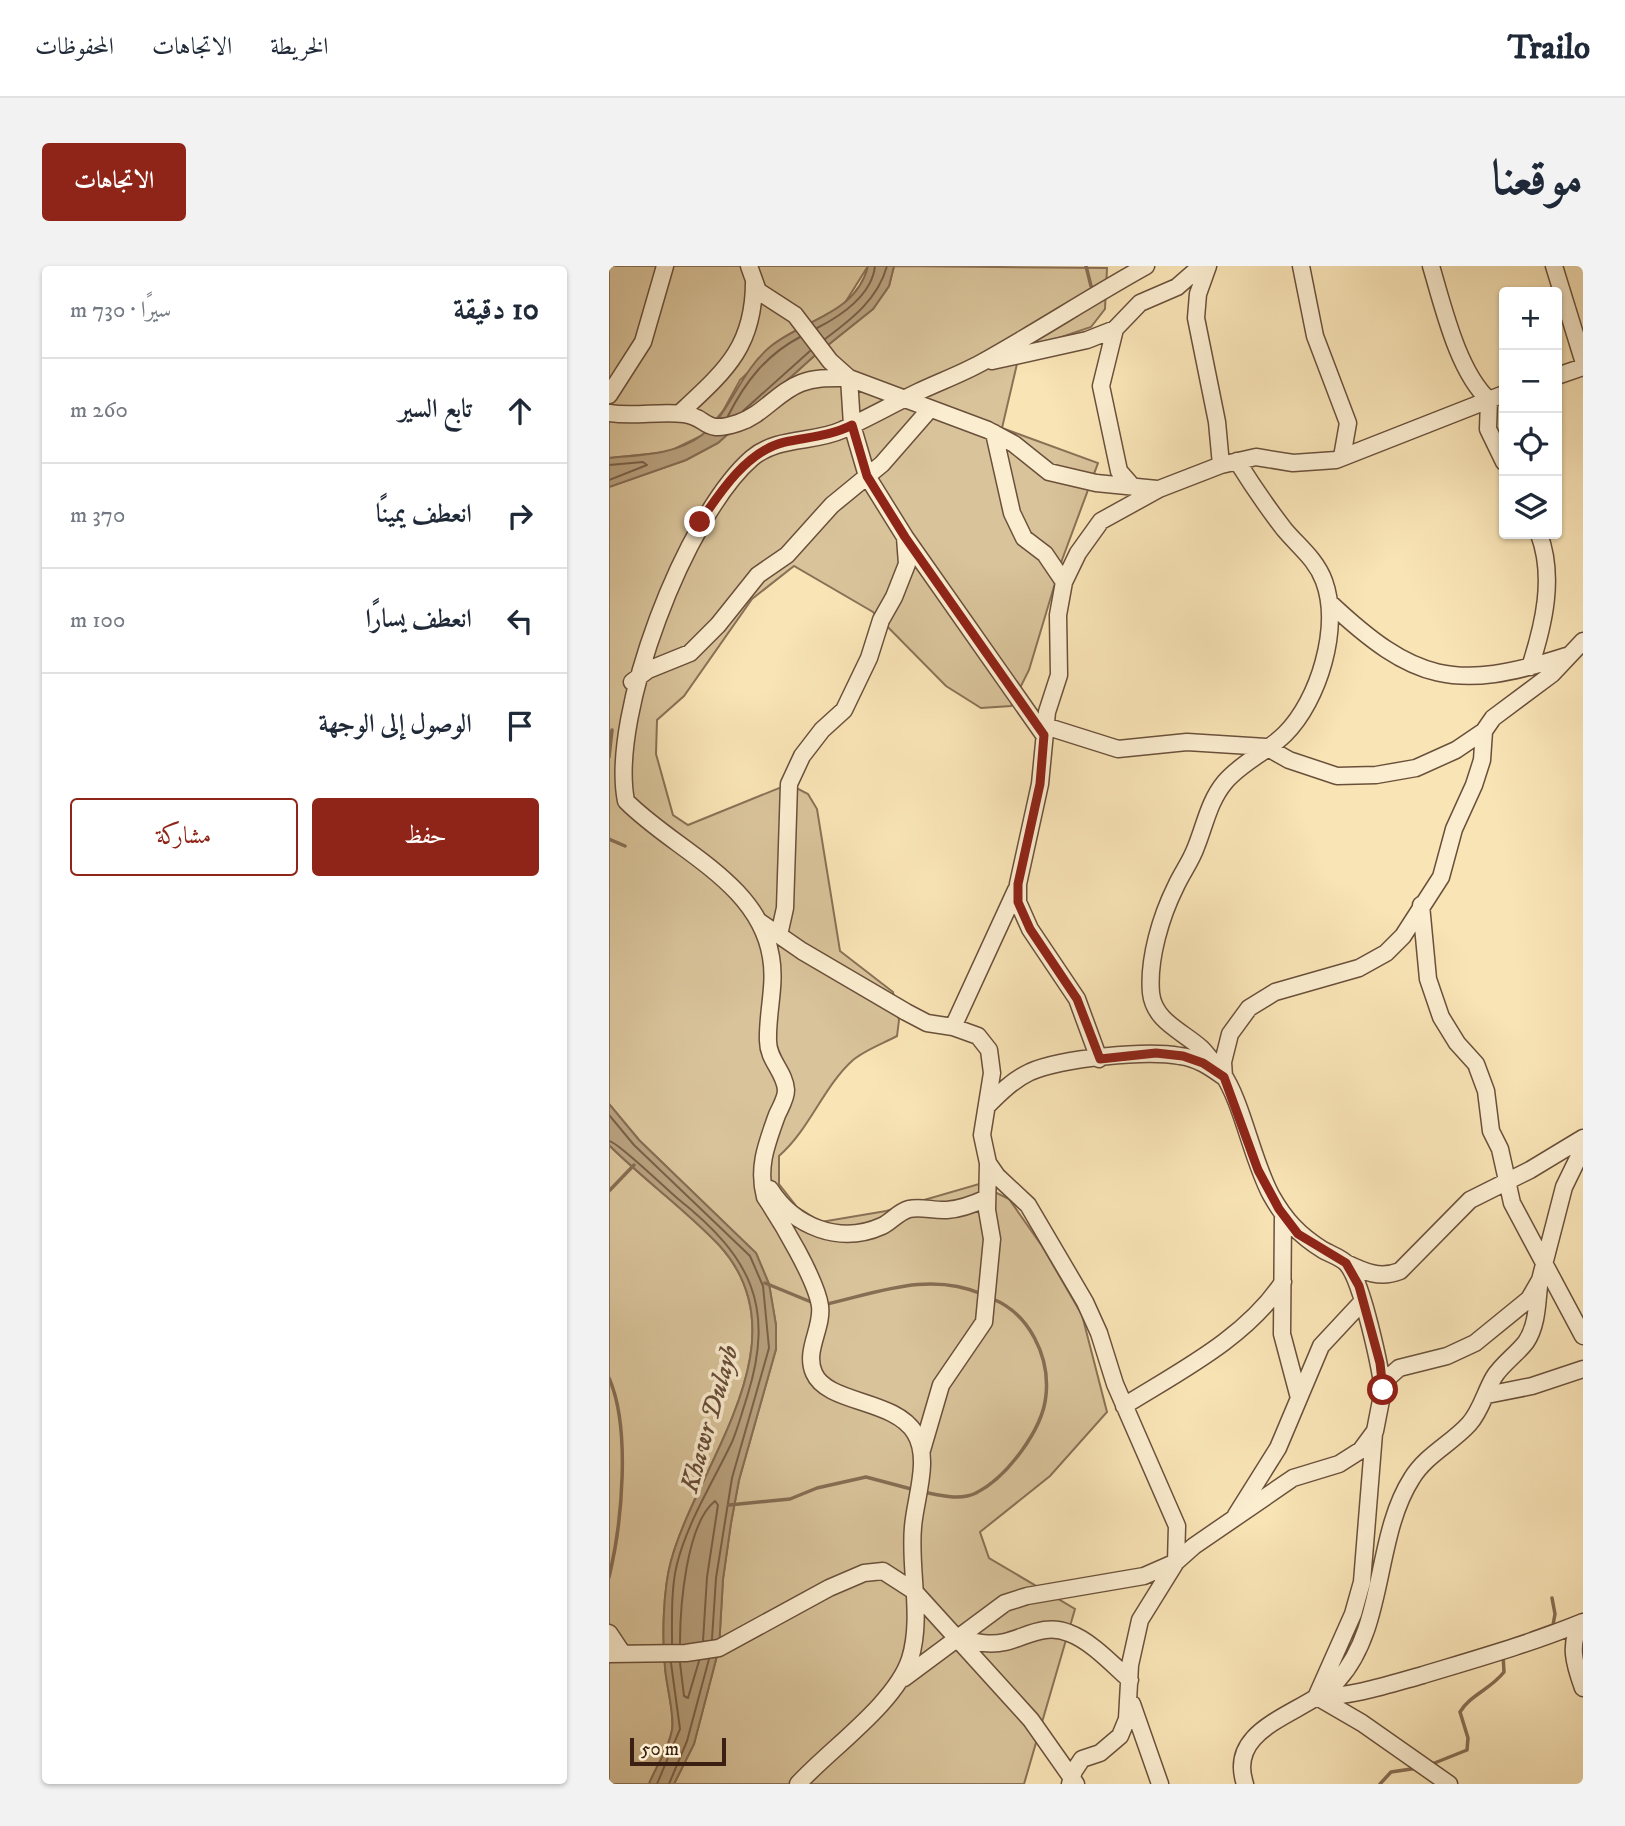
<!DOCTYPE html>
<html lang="ar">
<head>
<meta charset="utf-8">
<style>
	:root { --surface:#fff; --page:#f2f2f3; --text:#1f2937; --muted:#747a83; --line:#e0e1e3; --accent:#8f2418 }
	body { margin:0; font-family:"IM FELL DW Pica",Amiri,serif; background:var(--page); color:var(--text); direction:rtl }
	.controls { position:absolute; right:21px; top:21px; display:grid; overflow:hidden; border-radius:7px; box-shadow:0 2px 5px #0004 }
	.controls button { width:63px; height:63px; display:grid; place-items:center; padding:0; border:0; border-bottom:2px solid var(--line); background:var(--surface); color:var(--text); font:35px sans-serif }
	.scale { position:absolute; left:21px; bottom:18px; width:96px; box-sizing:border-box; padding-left:7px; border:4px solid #3b1f12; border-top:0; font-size:19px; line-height:24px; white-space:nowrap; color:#3b1f12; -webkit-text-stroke:5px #fbedd0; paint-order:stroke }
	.stop { position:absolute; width:21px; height:21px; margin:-16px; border:5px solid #8f2418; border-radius:50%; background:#fff }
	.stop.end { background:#8f2418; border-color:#fff; box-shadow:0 2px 7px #0008 }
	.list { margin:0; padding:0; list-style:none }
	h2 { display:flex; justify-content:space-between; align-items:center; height:91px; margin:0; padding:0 28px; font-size:30px }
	h2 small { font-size:23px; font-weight:400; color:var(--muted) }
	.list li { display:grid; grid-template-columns:46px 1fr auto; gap:21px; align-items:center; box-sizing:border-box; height:105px; padding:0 28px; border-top:2px solid var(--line) }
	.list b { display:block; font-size:26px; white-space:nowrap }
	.list em { font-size:23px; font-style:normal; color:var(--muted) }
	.actions { display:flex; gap:14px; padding:21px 28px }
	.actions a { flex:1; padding:16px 0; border:2px solid var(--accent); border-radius:7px; text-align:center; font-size:24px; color:var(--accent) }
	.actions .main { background:var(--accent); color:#fff }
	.icon { flex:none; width:38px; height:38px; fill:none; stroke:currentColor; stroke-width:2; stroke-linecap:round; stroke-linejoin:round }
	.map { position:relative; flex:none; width:974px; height:1518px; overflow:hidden; direction:ltr; border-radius:7px }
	header { display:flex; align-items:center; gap:42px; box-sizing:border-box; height:98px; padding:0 35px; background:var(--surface); border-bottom:2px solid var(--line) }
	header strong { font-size:33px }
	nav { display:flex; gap:38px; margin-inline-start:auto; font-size:24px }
	.intro { display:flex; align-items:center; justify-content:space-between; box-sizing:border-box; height:168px; padding:0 42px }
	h1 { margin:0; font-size:49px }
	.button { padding:18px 32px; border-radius:7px; background:var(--accent); color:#fff; font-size:24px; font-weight:700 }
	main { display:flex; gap:42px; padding:0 42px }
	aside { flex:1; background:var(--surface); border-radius:7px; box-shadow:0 2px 5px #0004 }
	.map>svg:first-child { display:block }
</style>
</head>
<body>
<header>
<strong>Trailo</strong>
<nav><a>الخريطة</a><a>الاتجاهات</a><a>المحفوظات</a></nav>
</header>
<div class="intro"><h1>موقعنا</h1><a class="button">الاتجاهات</a></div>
<main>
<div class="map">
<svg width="974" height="1518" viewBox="0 0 974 1518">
	<rect width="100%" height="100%" fill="#f9e4b6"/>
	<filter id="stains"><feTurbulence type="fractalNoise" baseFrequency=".00286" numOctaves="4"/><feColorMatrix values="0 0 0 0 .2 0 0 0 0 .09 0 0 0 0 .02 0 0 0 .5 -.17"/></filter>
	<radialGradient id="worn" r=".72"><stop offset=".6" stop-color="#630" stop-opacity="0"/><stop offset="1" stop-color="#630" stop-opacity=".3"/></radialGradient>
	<path fill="#d9c39a" stroke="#8a7156" stroke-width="2" d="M0,0H259L234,40L177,70L131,114L114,145L94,169L59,186L0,192Z
		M285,0L498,2L496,43L482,61L411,85L393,162L489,197L453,294L420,404L402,440L372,442L337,420L264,346L185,300L143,333L75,430L48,454L47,488L64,549L79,559L180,518L199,528L208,543L231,685L284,726L290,754L288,770C275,777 256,784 244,794C214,821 201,863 170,890V918L188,941L212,956L277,945L370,918L400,933L433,980L473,1049L498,1146L441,1210L371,1266L380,1292L466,1343L415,1518H65L85,1478L110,1382L114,1313L122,1257L130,1214L167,1083V1059L160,1018L147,987L30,874L0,838V221L77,194L109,177L204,91L264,43L280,20Z
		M0,879C35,914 76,943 110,979C198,1075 88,1199 62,1295C54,1324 53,1372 56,1401C57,1419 66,1449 63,1464C60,1483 47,1500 40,1518H0Z"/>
	<path fill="#b8a17e" stroke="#866d53" stroke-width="2" d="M259,0H285L280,20L264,43L204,91L109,177L77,194L0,221V192C31,189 67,189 93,169C121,148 131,105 162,80C196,53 247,48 259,0Z
		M0,838L30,874L147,987L160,1018L167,1059V1083L130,1214L122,1257L114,1313L110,1382L85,1478L65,1518H40C47,1500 60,1483 63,1464C66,1449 57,1419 56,1401C53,1372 54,1324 62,1295C88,1199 198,1075 110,979C76,943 35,914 0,879Z"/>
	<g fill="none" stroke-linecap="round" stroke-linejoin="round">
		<path stroke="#7a6048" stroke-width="2" d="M208,62C232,50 263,29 266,0
			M216,73C243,53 269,33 278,0
			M134,145L201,85
			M119,150C136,116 157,89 191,71
			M0,199L34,196L38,199L0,214
			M0,849L25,879L141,990L154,1020L160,1082L123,1212L107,1312L103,1373
			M0,875C8,875 57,923 68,932C141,990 167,1039 138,1131C133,1146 129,1162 123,1176C104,1216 79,1255 68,1298C62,1322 63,1352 63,1378
			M71,1377C71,1342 77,1258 106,1235L109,1239L98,1311L94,1375
			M71,1397L75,1430L79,1432L90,1395
			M48,1518L71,1463L62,1397
			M60,1518L78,1475L100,1393"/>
		<path stroke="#866d53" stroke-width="3.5" d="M477,0L482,20
			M0,491L3,464
			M0,573L16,580
			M0,925L25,899
			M156,1017L207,1038
			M214,1039C268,1027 319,1005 373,1028
			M0,1112C22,1162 13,1258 0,1311
			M314,1226C330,1229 351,1235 367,1227C397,1212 434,1164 437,1129C441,1090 420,1048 384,1033
			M120,1239L181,1233L208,1222L257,1211L306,1224
			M922,1367L944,1359L946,1348L943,1332
			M823,1498L858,1484L859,1472L851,1446C861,1429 882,1423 895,1406L894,1388
			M771,1518L782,1506L809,1502"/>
		<defs>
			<path id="minor" d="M140,0L149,25L186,49L221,95L240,112L379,164L405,178L440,206L487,217L548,223
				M599,0L589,28L587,52L608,156L612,199
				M692,0L706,70L739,157L733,191
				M822,0C834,40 849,106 880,134L879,163L895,196
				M945,0L974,94
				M383,95L478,74L506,63
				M948,110L974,101
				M240,112L243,159L258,210L296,271L435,469
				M0,129L34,76L56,0
				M0,147C25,151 50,145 75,148C100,151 93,169 129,157C154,149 168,126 192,117C207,111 223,112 240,112
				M71,147C116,105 145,81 145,16
				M385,167L403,247L415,272L436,288L455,316
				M628,195C643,219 658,241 675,263C689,280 707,293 715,315C732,361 710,434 676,468C658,486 633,496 616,516C600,535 596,559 587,581C582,595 573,607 567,620C552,650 539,693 542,727C545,755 573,765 592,782C599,789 606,799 613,807C633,835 643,894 662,929C676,954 690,969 714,984C721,988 733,992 738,998C753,1015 771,1100 774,1124
				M524,221L510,205L492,120L506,63L531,37L568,21L592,0
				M720,336C805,416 846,426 957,390
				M921,401C935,358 946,311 930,268
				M23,416L39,404L81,387L109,359L149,309L178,289L223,239L273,198L321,143
				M436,460L509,483L578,476L657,481L680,494L728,510L767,509L807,502L847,484L875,465
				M812,639L819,713L832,751L848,777L867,798L877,825L882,865L891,883L903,937L974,1070
				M151,656L193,685L297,746L318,757L344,761L369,770L380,784L383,807L373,869L379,897L378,944L383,973L375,1056L332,1119L313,1184
				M170,669L176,642L180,518L193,490L213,464L235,444L260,392L272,354L285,331L298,298L296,271
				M344,761L407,624
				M490,793L468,733L421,663L409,636V618L431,518L438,446L450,409L449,349L455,316L469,287L492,255L550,223L612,199L647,191L684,197L727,194L895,128
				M378,840C391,827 404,814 421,806C453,792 537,784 571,790C588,792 601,801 615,811L614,796L621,768L640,742L666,726L750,702L777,687L794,670L832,611L845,563L865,519L873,494L875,465L884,452L943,408L974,375
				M161,923C185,961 231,979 273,960C282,956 289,946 300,943C312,940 325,945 338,944C352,943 365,938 378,932
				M674,949L673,1068L690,1132
				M737,997C756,1006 771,1013 791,1005L861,934L921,904L974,872
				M878,1129L923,1120L974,1103
				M515,1140C571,1105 637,1072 674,1016
				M627,1249L669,1182L712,1080L753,1036
				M974,1356C958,1376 966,1400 974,1422
				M0,1367L14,1388
				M346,1372C362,1375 379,1380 396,1376C417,1371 436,1357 460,1367C482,1375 503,1398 521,1414
				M0,1388L77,1387L110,1382L220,1322L255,1307L274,1305L305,1325L422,1454L467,1518
				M295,1412L396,1337L418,1330L535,1310L567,1296L568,1260L506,1118L490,1067L476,1036L419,939L388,910L379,897
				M708,1429L744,1348L753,1316L765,1167
				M708,1431C746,1430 778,1419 814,1409C870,1392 920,1378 974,1356
				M710,1432L753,1457L840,1518
				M523,1438L551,1518
				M189,1518C221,1483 287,1437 301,1393C314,1351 300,1303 304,1261C306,1233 322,1193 306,1167C286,1133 218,1138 205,1107C195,1085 214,1062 211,1040C207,1013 172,955 156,931C148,901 158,877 168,849C171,842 177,833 177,824C176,806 159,794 159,775C158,747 167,719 162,691C150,616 65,584 17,535C0,449 77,249 143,192C169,170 205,177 233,164C259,152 284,138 309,126C330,116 352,108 372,97C428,66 481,31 537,0
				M461,1518L465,1505L473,1493L491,1487L511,1470L518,1453L521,1399L531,1354L567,1296L585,1280L684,1212L730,1198L752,1184L766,1165L774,1124L780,1111L790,1102L838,1090L866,1077L920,1033L931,1014L955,921L974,882
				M636,1518C616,1459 699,1448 729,1414C777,1361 765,1271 803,1212C817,1189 843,1177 860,1158C872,1145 876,1126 885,1111C893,1098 908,1088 917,1076C928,1060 928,1038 930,1020"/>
		</defs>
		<use href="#minor" stroke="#6a503b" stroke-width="19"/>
		<use href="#minor" stroke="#fbedd0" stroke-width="16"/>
	</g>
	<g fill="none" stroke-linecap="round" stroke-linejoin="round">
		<path stroke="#8f2418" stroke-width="9" d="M91,256C111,226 139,184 176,176C199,171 222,170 243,159L258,210L296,271L435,469L431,518L409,618V636L421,663L468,733L491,793L547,787L574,790L594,797L615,811L649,904L670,943L689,968L737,997L750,1020L771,1097L774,1124"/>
	</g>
	<g text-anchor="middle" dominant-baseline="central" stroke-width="7" stroke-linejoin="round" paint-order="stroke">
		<g font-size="26" font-style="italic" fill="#674c38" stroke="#fbedd0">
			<text transform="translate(101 1153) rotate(-74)">Khawr Dulayb</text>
		</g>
	</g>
	<rect width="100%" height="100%" filter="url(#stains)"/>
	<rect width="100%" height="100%" fill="url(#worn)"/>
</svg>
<div class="controls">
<button>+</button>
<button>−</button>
<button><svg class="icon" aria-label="locate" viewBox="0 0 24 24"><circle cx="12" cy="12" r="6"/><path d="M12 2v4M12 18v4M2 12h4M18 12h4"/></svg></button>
<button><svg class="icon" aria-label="layers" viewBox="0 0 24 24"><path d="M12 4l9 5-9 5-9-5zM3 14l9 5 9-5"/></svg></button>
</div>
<div class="scale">50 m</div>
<div class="stop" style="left:774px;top:1124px"></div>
<div class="stop end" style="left:91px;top:256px"></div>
</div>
<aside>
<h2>10 دقيقة<small>سيرًا · 730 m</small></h2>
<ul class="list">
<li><svg class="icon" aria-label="ahead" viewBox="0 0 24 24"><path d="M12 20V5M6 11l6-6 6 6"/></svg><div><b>تابع السير</b></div><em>260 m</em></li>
<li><svg class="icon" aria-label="right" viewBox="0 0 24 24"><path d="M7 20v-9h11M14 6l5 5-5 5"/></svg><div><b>انعطف يمينًا</b></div><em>370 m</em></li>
<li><svg class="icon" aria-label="left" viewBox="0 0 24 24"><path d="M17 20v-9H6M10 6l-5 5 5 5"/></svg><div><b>انعطف يسارًا</b></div><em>100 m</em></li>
<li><svg class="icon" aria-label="arrive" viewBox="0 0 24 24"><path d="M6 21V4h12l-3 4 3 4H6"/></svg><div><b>الوصول إلى الوجهة</b></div></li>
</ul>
<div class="actions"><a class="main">حفظ</a><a>مشاركة</a></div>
</aside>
</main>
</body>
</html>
